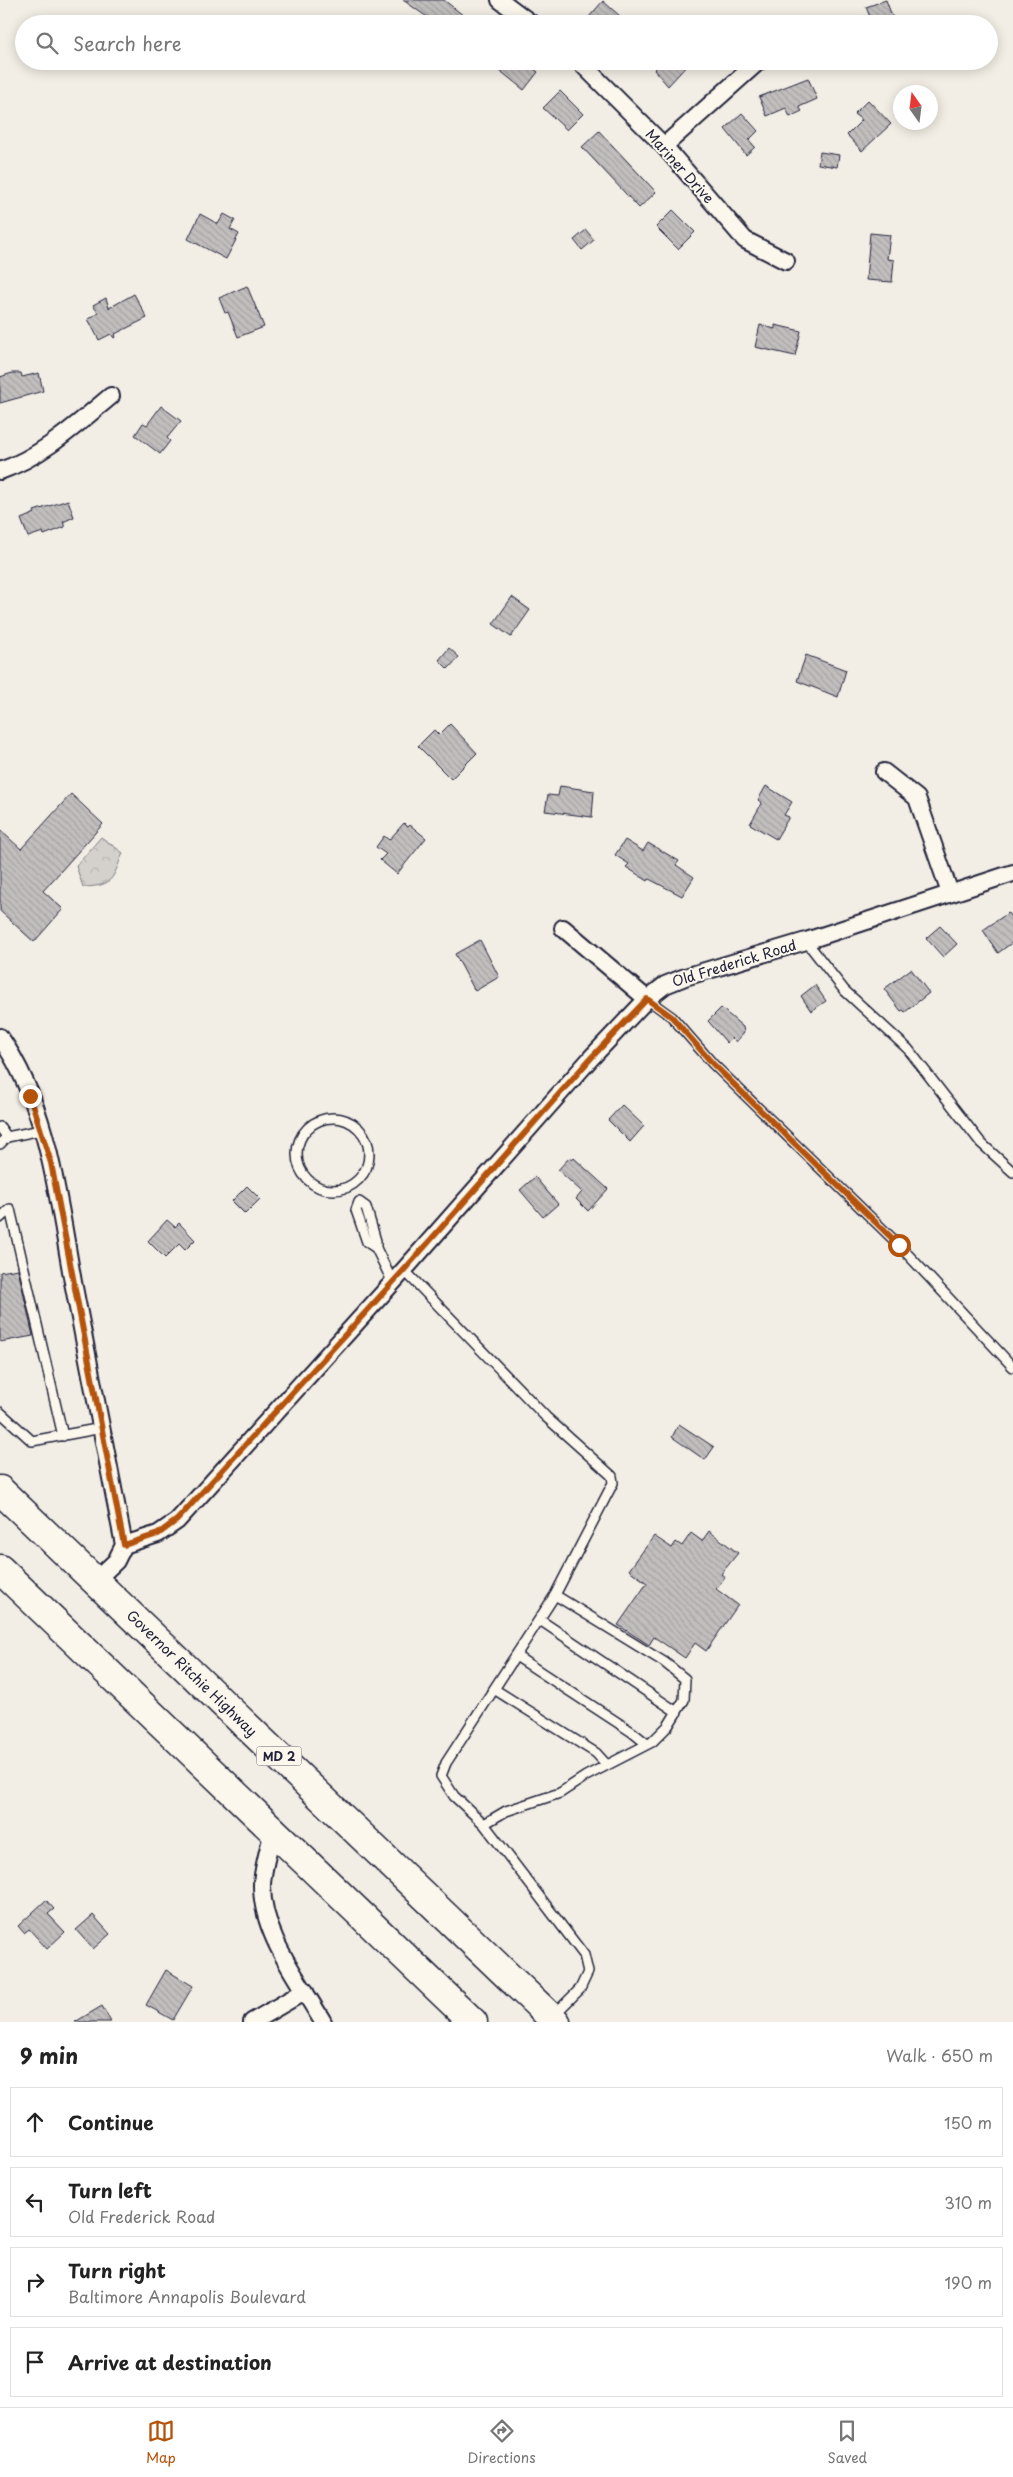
<!DOCTYPE html>
<html lang="en">
<head>
<meta charset="utf-8">
<style>
	:root { --surface:#fff; --page:#f6f6f6; --text:#222; --muted:#767676; --line:#e0e0e0; --accent:#b45309 }
	body { margin:0; font-family:"Playpen Sans",sans-serif; background:var(--page); color:var(--text) }
	.compass { position:absolute; left:893px; top:85px; width:45px; height:45px; border-radius:50%; background:var(--surface); box-shadow:0 2px 12px #0003; rotate:346deg }
	.stop { position:absolute; width:15px; height:15px; margin:-11px; border:4px solid #b45309; border-radius:50%; background:#fff }
	.stop.end { background:#b45309; border-color:#fff; box-shadow:0 1px 5px #0008 }
	.list { margin:0; padding:0; list-style:none }
	h2 { display:flex; justify-content:space-between; align-items:center; height:65px; margin:0; padding:0 20px; font-size:21px }
	h2 small { font-size:16px; font-weight:400; color:var(--muted) }
	.list li { display:grid; grid-template-columns:32px 1fr auto; gap:15px; align-items:center; box-sizing:border-box; height:70px; margin:0 10px 10px; padding:0 10px; border:1px solid var(--line); border-radius:0px }
	.list b { display:block; font-size:19px; white-space:nowrap }
	.list p { margin:0; font-size:16px; white-space:nowrap; color:var(--muted) }
	.list em { font-size:16px; font-style:normal; color:var(--muted) }
	.icon { flex:none; width:28px; height:28px; fill:none; stroke:currentColor; stroke-width:2; stroke-linecap:round; stroke-linejoin:round }
	.map { position:relative; flex:none; width:1013px; height:2022px; overflow:hidden }
	.search { position:absolute; background:var(--surface); box-shadow:0 2px 12px #0003; left:15px; right:15px; top:15px; height:55px; display:flex; align-items:center; gap:12px; box-sizing:border-box; padding:0 18px; border-radius:28px; color:var(--muted); font-size:19px }
	.sheet { height:385px; background:var(--surface) }
	nav { display:flex; justify-content:space-around; align-items:center; box-sizing:border-box; height:70px; border-top:1px solid var(--line); background:var(--surface); font-size:14px; color:var(--muted) }
	nav a { display:grid; justify-items:center; gap:2px }
	nav .on { color:var(--accent) }
	.map>svg:first-child { display:block }
</style>
</head>
<body>
<div class="map">
<svg width="1013" height="2022" viewBox="0 0 1013 2022">
	<defs>
		<pattern id="forest-crowns" width="20" height="18" patternUnits="userSpaceOnUse" patternTransform="scale(1.25)"><rect width="20" height="18" fill="#d4d1cc"/><path d="M2 6a3 3 0 1 1 6 0M12 15a3 3 0 1 1 6 0" fill="none" stroke="#b6b3b0"/></pattern>
		<pattern id="building-back-hatch" width="6" height="6" patternUnits="userSpaceOnUse" patternTransform="scale(1.25)"><rect width="6" height="6" fill="#c2bebe"/><path d="M-1 5l2 2M0 0l6 6M5-1l2 2" fill="none" stroke="#a6a3a4"/></pattern>
	</defs>
	<rect width="100%" height="100%" fill="#f2eee5"/>
	<filter id="ink" filterUnits="userSpaceOnUse"><feTurbulence type="fractalNoise" baseFrequency=".02" numOctaves="2"/><feDisplacementMap in="SourceGraphic" scale="10" xChannelSelector="R" yChannelSelector="G"/><feConvolveMatrix kernelMatrix="1 2 1 2 8 2 1 2 1" color-interpolation-filters="sRGB"/></filter>
	<g filter="url(#ink)">
		<path fill="url(#forest-crowns)" stroke="#7b7a84" d="M101,837L123,853C112,879 114,886 83,887L76,866Z"/>
		<path fill="url(#building-back-hatch)" stroke="#22223b" d="M403,0H444L474,24H437Z
			M886,0L895,24H873L866,7Z
			M603,1L612,9L629,24H597L589,17Z
			M504,61H525L538,72L524,90L498,69Z
			M663,61H691L668,86L654,70Z
			M808,78L817,99L799,107L802,111L790,117L786,108L767,116L759,97Z
			M560,91L583,114L567,130L543,108Z
			M868,100L891,124L862,151L847,135L862,120L854,114Z
			M742,113L758,131L749,140L755,147L746,155L725,129Z
			M599,131L656,192L639,208L582,147Z
			M820,152L839,155L837,167L818,164Z
			M673,210L695,232L678,249L656,227Z
			M200,214L218,224L224,214L235,220L230,229L239,234L226,259L188,239Z
			M586,230L594,240L582,250L574,240Z
			M870,233L890,235L887,259L894,260L892,282L866,280Z
			M247,286L264,327L238,337L228,312L225,313L219,298Z
			M134,294L147,318L115,334L116,337L114,338L111,334L99,340L88,319L98,313L93,305L106,298L109,308Z
			M760,325L775,329V325L801,331L795,356L755,347Z
			M12,373H21L22,377L39,373L43,391L0,403V377Z
			M161,406L181,421L167,438L170,441L160,454L135,435L143,423L147,425Z
			M68,500L74,517L63,522L65,527L44,535L43,532L28,537L21,519L35,513L34,511Z
			M512,597L530,610L511,637L493,624Z
			M449,648L459,657L448,669L439,660Z
			M806,655L846,670L838,697L797,681Z
			M450,724L477,753L451,779L418,746L434,730L439,735Z
			M560,786L594,791L592,817L545,811L548,795L558,796Z
			M766,786L792,802L784,815L789,817L776,839L750,824L762,803L758,800Z
			M71,794L103,824L43,891L63,909L34,942L0,911V830L21,849Z
			M404,823L408,827L410,825L426,838L397,874L380,860L386,854L376,847L384,836L389,840Z
			M625,840L643,851L648,843L679,861L676,865L694,877L682,896L649,879L648,881L626,867L629,864L615,855Z
			M1008,913L1013,920V942L998,953L983,930Z
			M940,926L957,944L943,957L926,938Z
			M480,940L499,977L475,991L455,954Z
			M911,969L929,993L905,1012L903,1010L901,1011L884,989Z
			M815,985L826,1001L811,1011L801,996Z
			M721,1008L743,1027L744,1033L736,1042L732,1038L727,1043L708,1021Z
			M622,1105L644,1126L630,1142L608,1120Z
			M569,1158L572,1160L574,1158L608,1189L588,1211L576,1199L582,1192L558,1170Z
			M535,1177L558,1204L543,1217L520,1190Z
			M247,1186L260,1199L245,1214L232,1201Z
			M167,1220L175,1227L179,1223L195,1240L185,1250L179,1244L165,1258L148,1241Z
			M18,1269L33,1336L0,1342V1272Z
			M679,1424L714,1447L705,1460L672,1437Z
			M709,1531L738,1553L721,1574L725,1577L716,1589L738,1605L706,1651L695,1643L685,1658L654,1637L649,1645L618,1625L647,1583L629,1570L654,1536L672,1548L676,1542L682,1546L691,1533L702,1541Z
			M46,1900L54,1909L48,1914L65,1932L47,1949L29,1929L24,1933L18,1926Z
			M93,1915L110,1934L93,1949L76,1930Z
			M166,1970L193,1986L173,2020L146,2005Z
			M102,2006L111,2022H75Z"/>
		<g fill="none" stroke-linecap="round" stroke-linejoin="round">
			<defs>
				<path id="service" d="M806,941L844,990L908,1049L981,1143L1013,1172
					M647,999L672,1017L713,1064L899,1245L1013,1367
					M297 1154a36 36 0 1 1 72 0a36 36 0 1 1-72 0Z
					M0,1127L7,1137L0,1144
					M7,1137L41,1130
					M0,1218L10,1209L63,1436
					M376,1248V1241L366,1207L359,1202L356,1210L367,1242L376,1248L393,1283
					M404,1270L546,1417L612,1476L613,1483L555,1595
					M0,1412L32,1441L102,1428
					M540,1620L677,1712
					M516,1656L632,1732L647,1744
					M494,1689L596,1753L607,1765
					M484,1824L506,1811L560,1793L586,1776L652,1742L668,1726L684,1700L685,1679L664,1662L555,1595L446,1763L441,1776L454,1796L484,1824L584,1955L588,1972L580,1989L553,2016"/>
				<path id="minor" d="M500,0L532,24
					M579,61L664,146L745,240L786,261
					M664,146L759,61
					M0,471C43,456 76,425 111,396
					M884,772L917,798L950,893
					M563,928L647,999
					M0,1037C49,1107 58,1200 73,1282C90,1369 107,1457 124,1545L116,1561L96,1580
					M124,1545L158,1534L177,1521L404,1270L591,1058L647,999L665,985L685,977L806,941L1013,873
					M273,1831C269,1848 263,1867 262,1884C261,1934 299,1980 323,2022
					M252,2022L305,1991"/>
				<path id="trunk" d="M0,1490L556,2022
					M0,1569L473,2022"/>
			</defs>
			<use href="#service" stroke="#22223b" stroke-width="12"/>
			<use href="#minor" stroke="#22223b" stroke-width="20"/>
			<use href="#trunk" stroke="#22223b" stroke-width="31"/>
			<use href="#service" stroke="#fbf7ec" stroke-width="9"/>
			<use href="#minor" stroke="#fbf7ec" stroke-width="16"/>
			<use href="#trunk" stroke="#fbf7ec" stroke-width="28"/>
		</g>
	</g>
	<g fill="none" stroke-linecap="round" stroke-linejoin="round" filter="url(#ink)">
		<path stroke="#b45309" stroke-width="6" d="M30,1096L51,1163L124,1545L158,1534L177,1520L404,1270L591,1058L647,999L672,1017L713,1064L899,1245"/>
	</g>
	<g text-anchor="middle" dominant-baseline="central" stroke-width="4" stroke-linejoin="round" paint-order="stroke">
		<rect fill="#fbf7ec" stroke="#636270" stroke-width="1" x="256.5" y="1746.5" width="45" height="19" rx="4"/>
		<g font-size="12" font-weight="bold" fill="#22223b">
			<text x="279" y="1756">MD 2</text>
		</g>
		<g font-size="14" fill="#22223b" stroke="#fbf7ec">
			<text transform="translate(680 166) rotate(48)">Mariner Drive</text>
			<text transform="translate(734 963) rotate(-17)">Old Frederick Road</text>
			<text transform="translate(192 1673) rotate(44)">Governor Ritchie Highway</text>
		</g>
	</g>
</svg>
<svg class="compass" viewBox="-18 -18 36 36"><path d="M0-13l5 13h-10z" fill="#e53935"/><path d="M0 13l5-13h-10z" fill="#767676"/></svg>
<div class="stop" style="left:899px;top:1245px"></div>
<div class="stop end" style="left:30px;top:1096px"></div>
<div class="search"><svg class="icon" aria-label="search" viewBox="0 0 24 24"><circle cx="10" cy="10" r="6"/><path d="M15 15l6 6"/></svg>Search here</div>
</div>
<section class="sheet">
<h2>9 min<small>Walk · 650 m</small></h2>
<ul class="list">
<li><svg class="icon" aria-label="ahead" viewBox="0 0 24 24"><path d="M12 20V5M6 11l6-6 6 6"/></svg><div><b>Continue</b></div><em>150 m</em></li>
<li><svg class="icon" aria-label="left" viewBox="0 0 24 24"><path d="M17 20v-9H6M10 6l-5 5 5 5"/></svg><div><b>Turn left</b><p>Old Frederick Road</p></div><em>310 m</em></li>
<li><svg class="icon" aria-label="right" viewBox="0 0 24 24"><path d="M7 20v-9h11M14 6l5 5-5 5"/></svg><div><b>Turn right</b><p>Baltimore Annapolis Boulevard</p></div><em>190 m</em></li>
<li><svg class="icon" aria-label="arrive" viewBox="0 0 24 24"><path d="M6 21V4h12l-3 4 3 4H6"/></svg><div><b>Arrive at destination</b></div></li>
</ul>
</section>
<nav>
<a class="on"><svg class="icon" aria-label="map" viewBox="0 0 24 24"><path d="M3 6l6-2 6 2 6-2v14l-6 2-6-2-6 2zM9 4v14M15 6v14"/></svg>Map</a>
<a><svg class="icon" aria-label="directions" viewBox="0 0 24 24"><path d="M12 3l9 9-9 9-9-9zM9 14v-3h6M13 9l2 2-2 2"/></svg>Directions</a>
<a><svg class="icon" aria-label="saved" viewBox="0 0 24 24"><path d="M7 4h10v16l-5-4-5 4z"/></svg>Saved</a>
</nav>
</body>
</html>
